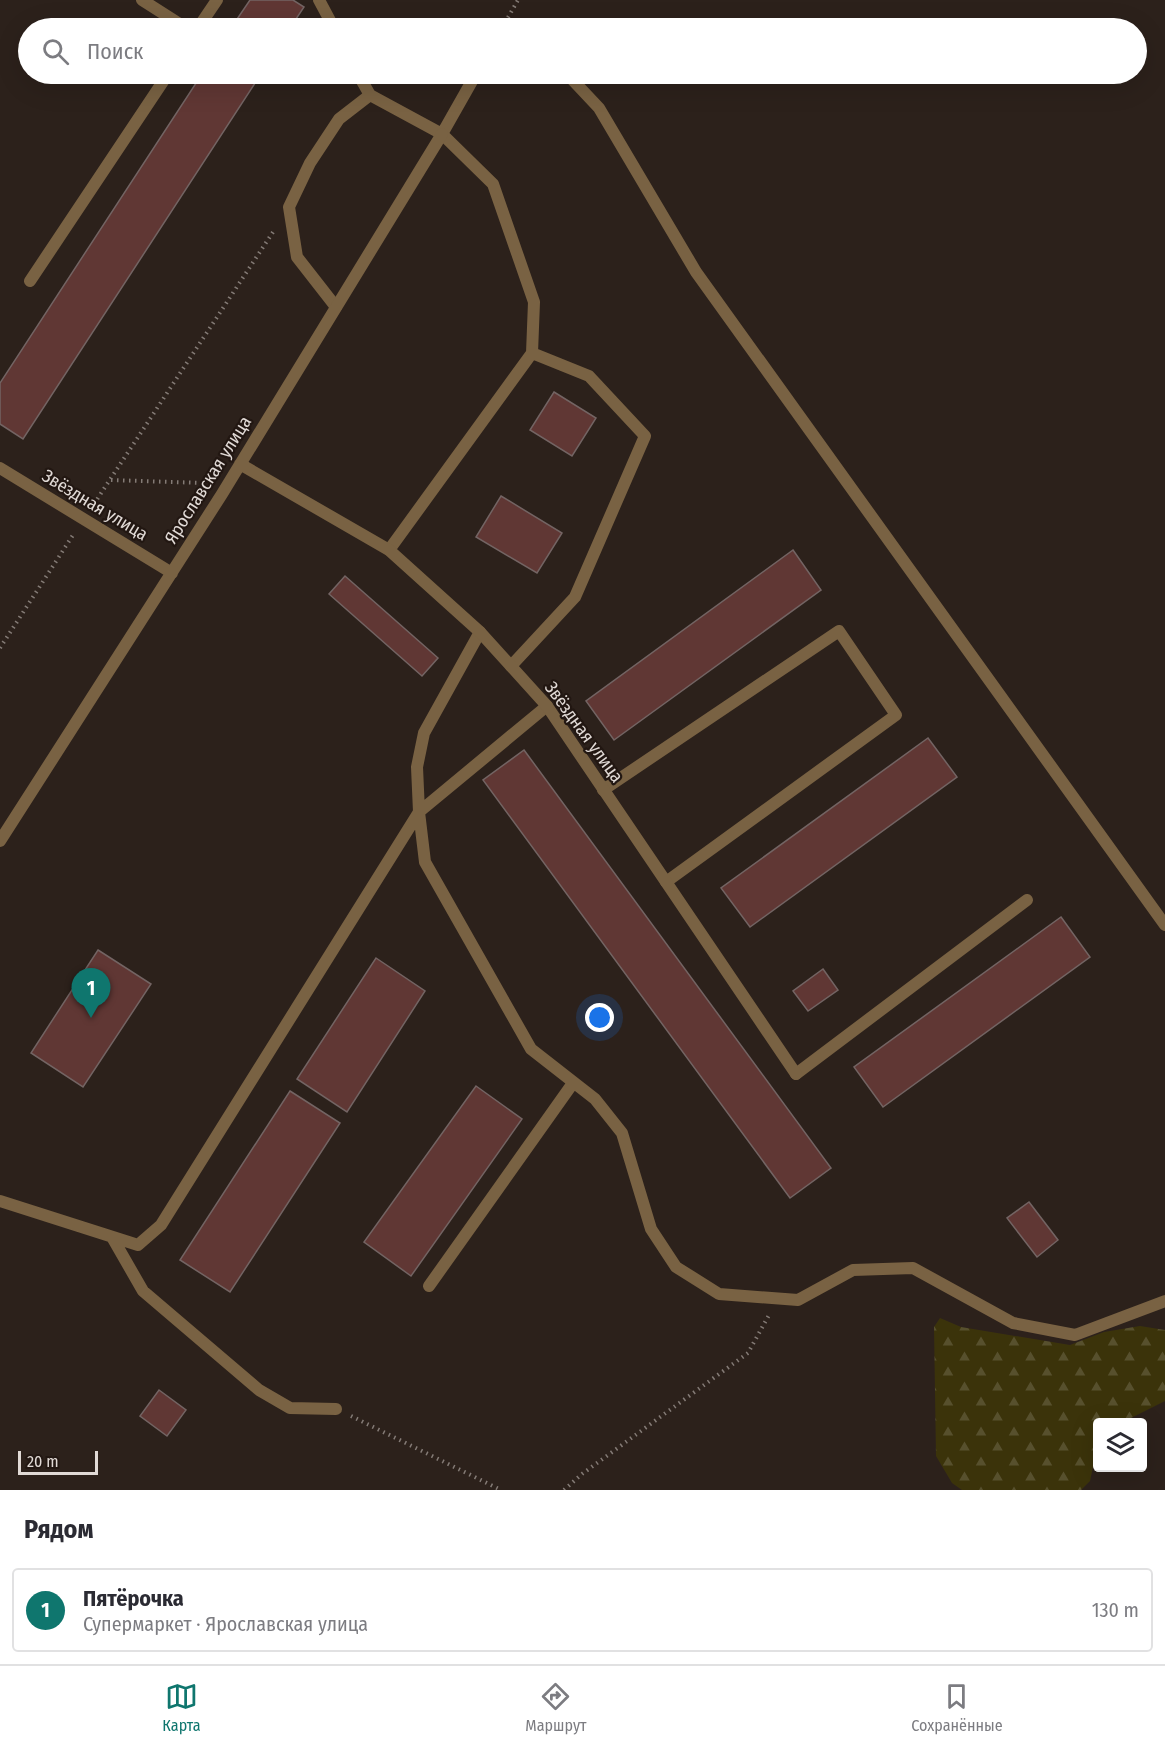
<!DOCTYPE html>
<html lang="ru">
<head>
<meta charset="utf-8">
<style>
	:root { --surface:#fff; --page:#f2f2f3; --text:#2b2b33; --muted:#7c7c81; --line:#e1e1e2; --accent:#0f766e }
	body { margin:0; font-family:"Fira Sans Condensed",sans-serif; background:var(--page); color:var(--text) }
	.controls { position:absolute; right:18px; bottom:18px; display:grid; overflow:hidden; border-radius:6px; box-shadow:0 6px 24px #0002 }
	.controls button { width:54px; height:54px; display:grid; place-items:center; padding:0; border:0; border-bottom:2px solid var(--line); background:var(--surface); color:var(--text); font:30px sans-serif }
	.scale { position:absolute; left:18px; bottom:15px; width:80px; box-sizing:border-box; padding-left:6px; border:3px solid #e1dad6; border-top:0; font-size:16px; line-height:21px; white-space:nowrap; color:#e1dad6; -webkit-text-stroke:4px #221712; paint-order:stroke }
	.you { position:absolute; left:600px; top:1018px; width:21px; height:21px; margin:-15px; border:4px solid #fff; border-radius:50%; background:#1a73e8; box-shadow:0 0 0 9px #1a73e833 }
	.badge { display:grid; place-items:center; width:39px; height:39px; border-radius:50%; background:var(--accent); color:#fff; font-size:20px; font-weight:700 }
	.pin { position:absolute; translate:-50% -50px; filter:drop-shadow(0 2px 3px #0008) }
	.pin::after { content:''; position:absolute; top:32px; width:21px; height:18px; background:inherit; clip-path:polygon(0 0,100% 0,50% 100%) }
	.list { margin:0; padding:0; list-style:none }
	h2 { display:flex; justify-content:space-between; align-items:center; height:78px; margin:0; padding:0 24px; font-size:26px }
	h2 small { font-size:20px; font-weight:400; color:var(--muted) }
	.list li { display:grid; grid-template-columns:39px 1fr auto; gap:18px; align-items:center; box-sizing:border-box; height:84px; margin:0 12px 12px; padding:0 12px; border:2px solid var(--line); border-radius:6px }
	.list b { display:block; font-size:22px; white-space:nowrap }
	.list p { margin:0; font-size:20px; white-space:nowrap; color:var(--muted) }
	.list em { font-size:20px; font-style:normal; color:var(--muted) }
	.icon { flex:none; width:33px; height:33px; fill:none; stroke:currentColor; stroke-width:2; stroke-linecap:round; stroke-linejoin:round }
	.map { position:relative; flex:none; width:1165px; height:1490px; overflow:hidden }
	.search { position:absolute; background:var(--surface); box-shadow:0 6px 24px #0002; left:18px; right:18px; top:18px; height:66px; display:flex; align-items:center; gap:15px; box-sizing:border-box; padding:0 21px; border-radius:33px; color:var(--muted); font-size:22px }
	.sheet { height:174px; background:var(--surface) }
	nav { display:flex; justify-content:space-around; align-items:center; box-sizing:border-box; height:84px; border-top:2px solid var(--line); background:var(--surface); font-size:16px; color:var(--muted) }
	nav a { display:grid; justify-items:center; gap:3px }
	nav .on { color:var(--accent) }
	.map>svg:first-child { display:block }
</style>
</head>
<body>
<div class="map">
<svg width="1165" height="1490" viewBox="0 0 1165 1490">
	<defs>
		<pattern id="forest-firs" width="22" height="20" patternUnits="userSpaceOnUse" patternTransform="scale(1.5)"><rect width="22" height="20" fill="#3b330a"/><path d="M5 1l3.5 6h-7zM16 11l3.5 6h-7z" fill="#57502d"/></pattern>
	</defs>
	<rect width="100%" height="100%" fill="#2c211b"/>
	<path fill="url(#forest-firs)" d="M940,1318L961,1327L1070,1345L1104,1332L1140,1326L1165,1330V1401L1123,1422H1098L1097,1448L1090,1481L1081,1490H962L952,1483L936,1456L934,1327Z"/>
	<path fill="#603734" stroke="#736463" stroke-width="1.5" d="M250,0H293L304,7L290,28H231Z
		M202,74H261L23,439L0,424V383Z
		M554,392L596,418L572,456L530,430Z
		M501,496L562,533L537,573L476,537Z
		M793,550L821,590L614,740L586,701Z
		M345,576L438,658L422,676L329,594Z
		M928,738L957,777L750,927L721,888Z
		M524,750L831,1168L790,1198L483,780Z
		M1061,917L1090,957L883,1107L854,1067Z
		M98,950L151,984L83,1087L31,1053Z
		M376,958L425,991L347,1112L297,1079Z
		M823,969L838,990L808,1011L793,991Z
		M476,1086L522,1119L411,1276L364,1242Z
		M290,1091L340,1123L230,1292L180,1260Z
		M1029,1202L1058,1240L1037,1257L1007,1218Z
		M159,1390L186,1410L167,1436L140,1416Z"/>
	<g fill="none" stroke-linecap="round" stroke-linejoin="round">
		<path stroke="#847b76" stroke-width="4" stroke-dasharray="1.5 4.5" stroke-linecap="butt" d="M502,28L518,0
			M111,480L202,483
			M94,504L273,232
			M0,648L73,535
			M351,1416L501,1490
			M564,1490L582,1474L748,1353L769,1315"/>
		<path stroke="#796243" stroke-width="12" d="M142,0L186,28
			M319,0L334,28
			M198,28L217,0
			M358,74L370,95
			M567,74L599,108L696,272L1165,925
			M442,134L476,74
			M30,281L168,74
			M336,307L297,257L289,207L310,163L339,119L370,95L442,134L493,184L534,302L532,353L389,550
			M480,632L424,733L417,767L419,812L425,862L531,1049L595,1099L622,1133L651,1229L676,1267L719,1294L798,1300L853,1270L913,1268L1013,1323L1075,1335L1165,1301
			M511,666L575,597L645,436L589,376L532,353
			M603,790L839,631L896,715L666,882
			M796,1074L1027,900
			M0,1201L138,1245L161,1225L419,812L547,706
			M112,1237L143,1291L259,1390L290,1408L336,1409
			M429,1286L573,1083"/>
		<path stroke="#796243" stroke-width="12" d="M240,464L389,550L480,632L547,706L796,1074
			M0,468L172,573
			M0,841L222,494L442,134"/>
	</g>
	<g text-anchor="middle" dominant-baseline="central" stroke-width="4.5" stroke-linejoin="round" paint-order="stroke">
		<g font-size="18" fill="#e1dad6" stroke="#221712">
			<text transform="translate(208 480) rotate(-58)">Ярославская улица</text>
			<text transform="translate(95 505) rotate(31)">Звёздная улица</text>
			<text transform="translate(584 732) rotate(54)">Звёздная улица</text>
		</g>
	</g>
</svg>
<div class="controls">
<button><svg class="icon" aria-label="layers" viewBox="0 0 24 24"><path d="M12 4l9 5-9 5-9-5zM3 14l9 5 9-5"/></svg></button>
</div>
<div class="scale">20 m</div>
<div class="you"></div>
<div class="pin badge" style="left:91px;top:1018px">1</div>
<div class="search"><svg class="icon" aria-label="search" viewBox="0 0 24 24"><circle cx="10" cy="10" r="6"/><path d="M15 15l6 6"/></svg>Поиск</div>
</div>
<section class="sheet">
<h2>Рядом<small></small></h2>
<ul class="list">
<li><span class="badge">1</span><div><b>Пятёрочка</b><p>Супермаркет · Ярославская улица</p></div><em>130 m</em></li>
</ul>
</section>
<nav>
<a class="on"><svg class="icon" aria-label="map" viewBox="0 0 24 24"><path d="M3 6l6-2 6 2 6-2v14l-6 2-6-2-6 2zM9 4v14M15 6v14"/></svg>Карта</a>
<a><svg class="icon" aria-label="directions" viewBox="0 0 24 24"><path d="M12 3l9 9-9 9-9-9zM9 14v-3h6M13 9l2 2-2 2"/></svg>Маршрут</a>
<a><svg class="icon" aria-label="saved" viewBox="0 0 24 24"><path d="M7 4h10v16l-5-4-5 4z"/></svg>Сохранённые</a>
</nav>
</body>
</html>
